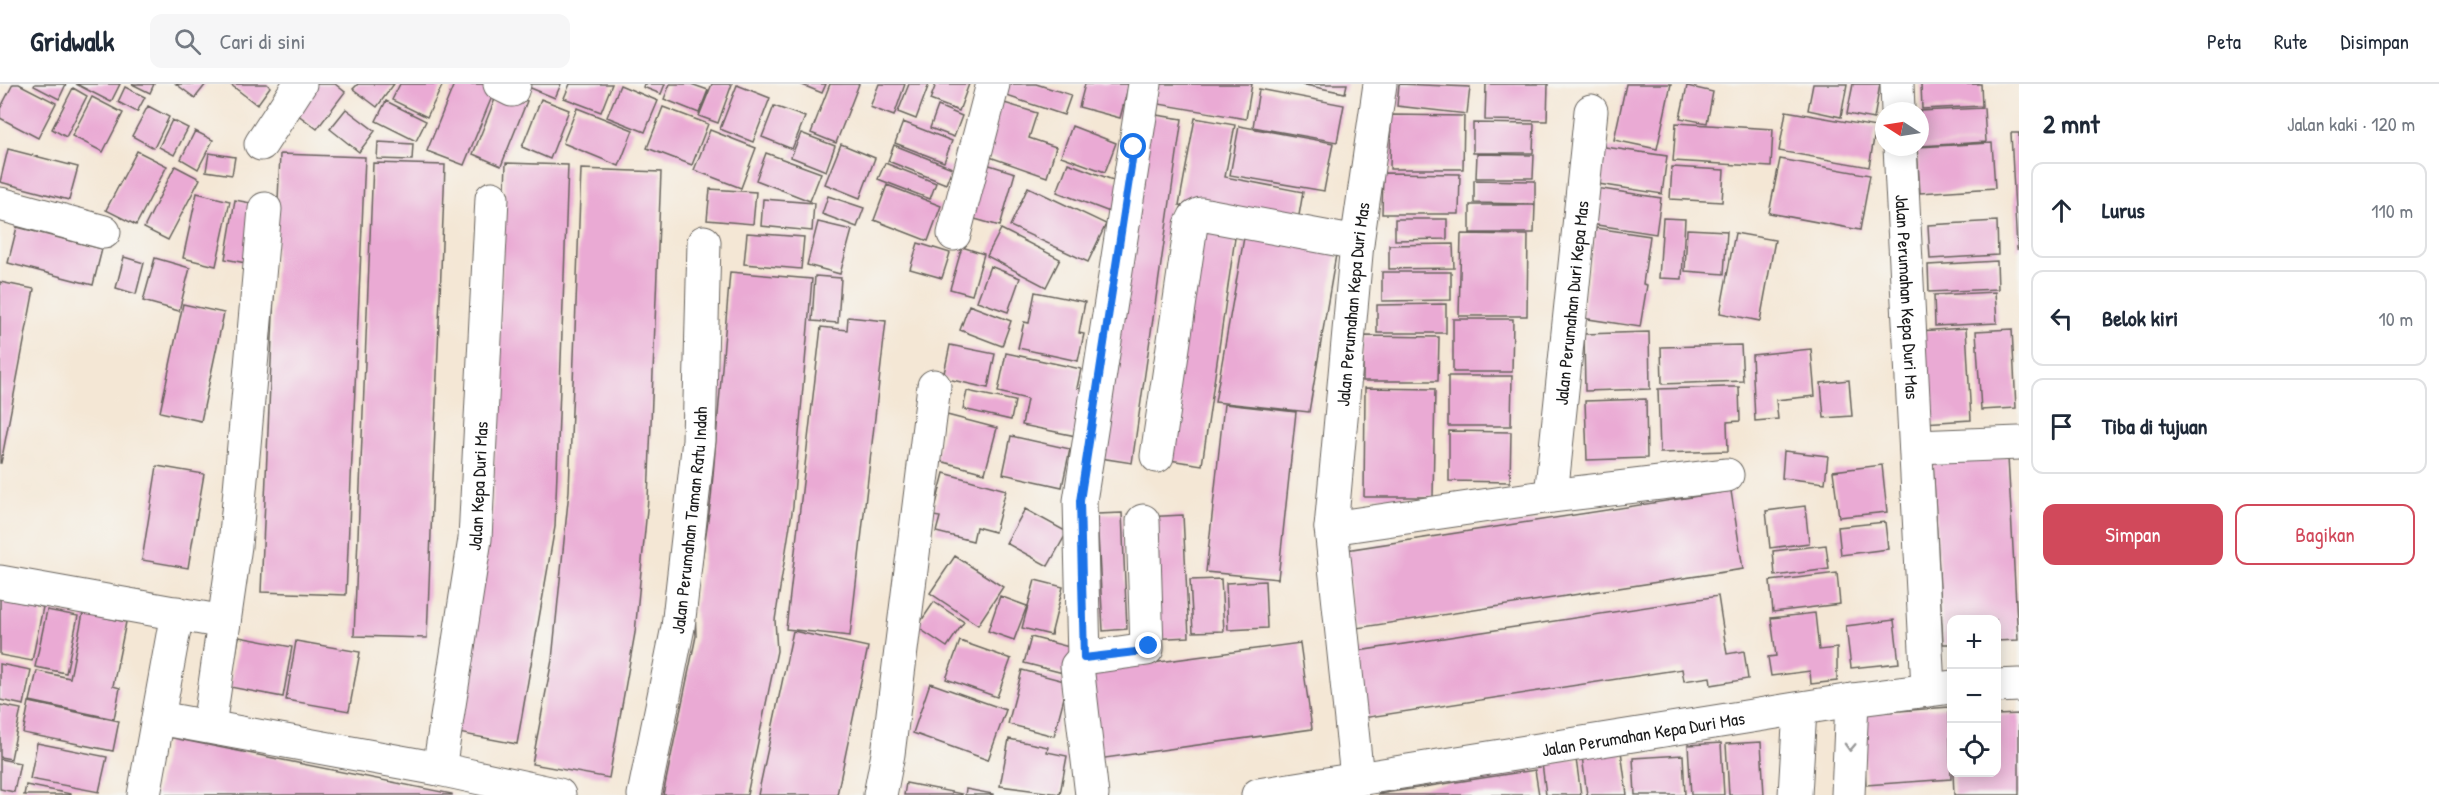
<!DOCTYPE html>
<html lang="id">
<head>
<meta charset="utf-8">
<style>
	:root { --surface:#fff; --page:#f6f6f7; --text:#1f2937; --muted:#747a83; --line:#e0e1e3; --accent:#d1495b }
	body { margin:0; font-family:"Patrick Hand",sans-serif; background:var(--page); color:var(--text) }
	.controls { position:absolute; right:18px; bottom:18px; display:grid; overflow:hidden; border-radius:12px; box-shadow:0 3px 15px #0003 }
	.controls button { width:54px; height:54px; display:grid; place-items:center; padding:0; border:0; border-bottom:2px solid var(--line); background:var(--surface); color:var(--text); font:30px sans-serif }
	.compass { position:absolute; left:1875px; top:18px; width:54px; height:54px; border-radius:50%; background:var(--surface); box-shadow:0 3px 15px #0003; rotate:282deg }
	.stop { position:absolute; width:18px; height:18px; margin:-14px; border:4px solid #1a73e8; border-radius:50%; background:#fff }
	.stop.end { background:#1a73e8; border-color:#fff; box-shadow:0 2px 6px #0008 }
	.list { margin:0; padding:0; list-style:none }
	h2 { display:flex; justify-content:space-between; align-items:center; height:78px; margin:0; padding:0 24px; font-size:26px }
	h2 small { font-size:20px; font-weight:400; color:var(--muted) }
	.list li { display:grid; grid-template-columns:39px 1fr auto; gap:18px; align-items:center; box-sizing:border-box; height:96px; margin:0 12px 12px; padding:0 12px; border:2px solid var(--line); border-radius:12px }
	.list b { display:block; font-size:22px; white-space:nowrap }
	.list em { font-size:20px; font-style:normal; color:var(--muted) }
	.actions { display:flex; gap:12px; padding:18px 24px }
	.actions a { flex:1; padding:14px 0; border:2px solid var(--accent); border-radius:12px; text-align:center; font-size:21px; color:var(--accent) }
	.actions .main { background:var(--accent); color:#fff }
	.icon { flex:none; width:33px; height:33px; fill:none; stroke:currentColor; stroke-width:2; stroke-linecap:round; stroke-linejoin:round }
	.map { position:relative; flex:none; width:2019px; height:711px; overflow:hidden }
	header { display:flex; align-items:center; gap:36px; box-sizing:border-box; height:84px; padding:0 30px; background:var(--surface); border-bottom:2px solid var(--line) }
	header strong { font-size:28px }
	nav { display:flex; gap:33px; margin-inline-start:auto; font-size:21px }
	.search { width:420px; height:54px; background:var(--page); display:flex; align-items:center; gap:15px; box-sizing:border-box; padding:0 21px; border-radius:12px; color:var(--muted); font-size:22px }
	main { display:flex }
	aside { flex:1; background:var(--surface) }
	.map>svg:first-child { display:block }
</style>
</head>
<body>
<header>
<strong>Gridwalk</strong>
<div class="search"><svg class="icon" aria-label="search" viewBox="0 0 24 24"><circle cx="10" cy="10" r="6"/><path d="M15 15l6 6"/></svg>Cari di sini</div>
<nav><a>Peta</a><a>Rute</a><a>Disimpan</a></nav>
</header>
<main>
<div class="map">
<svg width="2019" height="711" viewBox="0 0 2019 711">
	<rect width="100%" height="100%" fill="#f6f6f2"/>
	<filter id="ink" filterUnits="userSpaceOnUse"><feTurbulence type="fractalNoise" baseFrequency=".0167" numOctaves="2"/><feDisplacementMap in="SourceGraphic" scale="12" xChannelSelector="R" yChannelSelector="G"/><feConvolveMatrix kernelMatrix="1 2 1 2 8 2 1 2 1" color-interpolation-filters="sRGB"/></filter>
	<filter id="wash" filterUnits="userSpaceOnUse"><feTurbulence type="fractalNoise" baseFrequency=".008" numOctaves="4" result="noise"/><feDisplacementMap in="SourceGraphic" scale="24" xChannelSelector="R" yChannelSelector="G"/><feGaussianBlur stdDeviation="1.35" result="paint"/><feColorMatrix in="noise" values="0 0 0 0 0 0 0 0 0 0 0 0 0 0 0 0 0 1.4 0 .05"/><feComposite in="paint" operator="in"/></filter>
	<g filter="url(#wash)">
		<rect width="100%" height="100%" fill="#f4e7d5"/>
		<g id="blocks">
			<path fill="#eaaad4" d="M13,0H19L56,19L38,54L0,34V25Z
				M35,0H66L59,15L34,2Z
				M76,0H120L111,18Z
				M132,0H154L150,9Z
				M176,0H206L195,14Z
				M230,0H267L270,3L257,21Z
				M307,0H335L345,8L317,45L289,24Z
				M358,0H394L377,23L353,5Z
				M400,0H443L427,33L392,16Z
				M454,0H489L496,3L464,81L427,67Z
				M521,0H561L555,14Z
				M570,0H612L601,28L564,14Z
				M644,0H665L661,10L643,3Z
				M670,0H691L708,6L699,29L664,15Z
				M712,0H732L718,39L699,32Z
				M800,0H826L822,9Z
				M830,0H859L836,59L811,49Z
				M879,0H905L894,32L870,23Z
				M909,0H929L916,35L898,28Z
				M936,0H969L959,27L930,16Z
				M995,0H1036L1071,11L1064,31L992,7Z
				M1085,0H1129L1120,34L1079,23Z
				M1157,0H1252L1246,35L1153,19Z
				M1300,0H1347L1345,9Z
				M1399,0L1470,3L1467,30L1397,22Z
				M1486,0H1548L1547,37L1485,36Z
				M1626,0H1671L1657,65L1614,56Z
				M1813,0H1847L1841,33L1808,26Z
				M1853,0H1880L1874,35L1847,30Z
				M1921,0H1981L1982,22L1922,25Z
				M620,1L658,17L645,48L607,33Z
				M737,1L770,14L753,58L720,45Z
				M1687,2L1713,8L1707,39L1680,34Z
				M125,3L145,13L137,28L118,18Z
				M73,4L87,12L66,53L52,45Z
				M499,5L527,17L501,82L473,70Z
				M1259,5L1344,21L1337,58L1253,43Z
				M92,13L123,29L103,68L72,52Z
				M541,15L569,26L550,75L522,63Z
				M386,17L426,37L416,57L376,37Z
				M1001,18L1037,29L1029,54L1056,63L1047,93L984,71Z
				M148,22L169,33L154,64L132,52Z
				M774,22L805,33L792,65L762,53Z
				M938,22L962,32L954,53L930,44Z
				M663,23L708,40L692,81L647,64Z
				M577,24L633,46L619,82L563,59Z
				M1984,24L1986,58L1920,62V27Z
				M346,25L375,47L359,68L330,45Z
				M1786,27L1876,43L1869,83L1779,67Z
				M1143,29L1182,35L1132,379L1094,373Z
				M1391,31L1464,32L1463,85H1390Z
				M1195,34L1235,41L1225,93L1303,108L1297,143L1179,121Z
				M172,36L188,44L174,71L159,63Z
				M903,38L952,57L944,78L895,59Z
				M1473,39L1534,40L1533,69H1473Z
				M1676,39L1773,45L1771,83L1673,77Z
				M1072,42L1116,59L1105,88L1061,72Z
				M1239,42L1333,59L1324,107L1230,91Z
				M710,46L756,64L741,104L694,86Z
				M195,47L213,56L198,85L181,75Z
				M801,49L835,62L826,87L791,73Z
				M2011,49H2019V165H2017Z
				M378,58L413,60L412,76L377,75Z
				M1992,59L1995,104L1920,109L1917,63Z
				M841,60L875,74L860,114L825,100Z
				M894,61L952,84L946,100L888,77Z
				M1591,61L1667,72L1662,110L1586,98Z
				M8,65L78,83L69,116L0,98Z
				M137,67L167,82L136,141L106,126Z
				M209,69L235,73L232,91L206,87Z
				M766,69L821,89L810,117L756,96Z
				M280,70L365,73L346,511L261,508Z
				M1477,70L1534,71L1533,94H1476Z
				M1780,75L1870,91L1860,146L1769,129Z
				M980,78L1015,89L1000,142L964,132Z
				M373,79L445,81L427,554L354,552Z
				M506,79L568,81L555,443L517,660L453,648L492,432Z
				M885,79L936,99L930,115L878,95Z
				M1068,79L1126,101L1115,130L1057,108Z
				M175,82L200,95L168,156L144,144Z
				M1672,83L1724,86L1722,118L1670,115Z
				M581,85L661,88L648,415L635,549L609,694L532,680L552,576L569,407Z
				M1383,89L1460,90L1459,130H1382Z
				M1474,96L1535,97V120L1474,119Z
				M887,101L941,122L928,157L874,136Z
				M1028,103L1106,140L1088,178L1010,142Z
				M1589,103L1661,114L1656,150L1584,139Z
				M710,105L756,108L753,140L707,136Z
				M197,109L230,117L216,182L183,174Z
				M828,112L864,124L857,143L822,130Z
				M763,115L814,119L812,147L761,142Z
				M235,116L256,120L246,179L225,175Z
				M1470,121H1535L1534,149H1470Z
				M1663,134L1685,135L1682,195L1659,194Z
				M1395,135H1447V155L1395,156Z
				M1997,137L1998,171L1930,175L1928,141Z
				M818,138L852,146L840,190L807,181Z
				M1197,142L1236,147L1202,381L1163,375Z
				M1246,142L1338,159L1309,328L1215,318Z
				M17,143L102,165L93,201L8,179Z
				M1596,144L1650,152L1643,200L1647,201L1640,243L1582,234Z
				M1001,145L1060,175L1046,203L987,172Z
				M1687,145L1727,147L1724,190L1685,187Z
				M747,149L804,153L801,185L744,180Z
				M1735,149L1775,156L1760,237L1720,229Z
				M1461,150L1528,151L1527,232H1459Z
				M918,159L950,169L942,194L910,185Z
				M1453,160L1454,184L1389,185V161Z
				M962,163L984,170L972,211L950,205Z
				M124,173L144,179L136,210L116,204Z
				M155,174L190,184L179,227L143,217Z
				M1997,177L1998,205L1929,208L1928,181Z
				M990,182L1020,194L1008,228L977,217Z
				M730,188L812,195L793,422L775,536L777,567L747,711H663L696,552L695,525L711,415Z
				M1382,188H1451V216L1382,217Z
				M815,192L841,194L838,239L812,237Z
				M0,198L34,205L1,379H0Z
				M1035,208L1085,218L1079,249L1084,250L1078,277L1018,264L1024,238L1029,239Z
				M1995,208L1997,239L1935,242L1934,211Z
				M183,220L224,229L201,337L160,328Z
				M1446,220V249H1377V221Z
				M969,221L1011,237L1002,262L960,246Z
				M848,233L886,237L850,552L786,545L821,243L847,246Z
				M1453,235H1513L1512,288H1453Z
				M1966,244L1971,336L1923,339L1918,247Z
				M2012,245L2016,324L1981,326L1976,247Z
				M1649,248L1650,305L1585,307L1584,250Z
				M1363,252L1439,253L1438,297H1363Z
				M950,261L995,270L988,304L943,294Z
				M1741,261L1743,297L1662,300L1661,263Z
				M1811,265L1815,312L1776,316L1778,335L1755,337L1752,271Z
				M1006,269L1081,285L1077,304L1086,306L1076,352L1022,341L1027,315L998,308Z
				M1448,292H1512L1511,342H1448Z
				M1849,296L1852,332L1824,334L1821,299Z
				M1727,303H1739L1740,337L1727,338L1728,367L1660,369L1658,305Z
				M1365,304L1435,305L1433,413H1364Z
				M967,307L1015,317L1011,336L963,325Z
				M1646,315L1647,374L1587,376L1585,317Z
				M1224,320L1296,328L1278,495L1206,488Z
				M947,331L997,344L985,389L936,376Z
				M1449,347L1511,348L1510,398L1449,397Z
				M1011,352L1070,365L1062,403L1003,390Z
				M1784,367L1828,372L1825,399L1782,394Z
				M2008,373L2018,556L1996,557V536H1952V560H1943L1933,377Z
				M1882,381L1887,428L1839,433L1833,387Z
				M157,382L204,390L188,484L142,476Z
				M944,389L1006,406L995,448L976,443L973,457L936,448L940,433L933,432Z
				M1731,407L1743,485L1357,544L1346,466Z
				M1805,422L1809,459L1770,464L1766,427Z
				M1025,425L1067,448L1048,482L1006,459Z
				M1122,429L1127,545L1103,547L1097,430Z
				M1183,431L1189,553L1150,555L1144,433Z
				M1885,438L1888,465L1841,471L1838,443Z
				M1826,461L1829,485L1775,492L1773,467Z
				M955,472L1003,503L978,541L930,509Z
				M1837,489L1840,520L1773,528L1770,497Z
				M1221,495L1224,547L1193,548L1190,496Z
				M1035,496L1063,503L1051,551L1022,544Z
				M1265,497L1267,544L1228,546L1226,499Z
				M1000,512L1027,522L1014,556L988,547Z
				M1718,512L1727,570L1744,567L1748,595L1711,601L1710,593L1684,597L1682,585L1363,634L1352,568Z
				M0,514L43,523L32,577L0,571Z
				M934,518L964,538L947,563L917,543Z
				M47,526L78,532L66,589L35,583Z
				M83,529L126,538L113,602L120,604L114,635L30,617L37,587L70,594Z
				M1815,529L1819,566L1837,564V597L1811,600L1810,587L1771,592L1768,573L1776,572L1771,534Z
				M1894,536L1899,579L1851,584L1846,542Z
				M793,547L868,563L837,711H758Z
				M239,553L292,563L283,613L230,603Z
				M1031,553L1073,564L1067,590L1024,579Z
				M296,557L360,568L349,627L286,616Z
				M960,557L1011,575L997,613L946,595Z
				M1300,559L1312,645L1091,676L1079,589Z
				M0,580L31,586L24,621L0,616Z
				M1022,586L1068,598L1054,652L1008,640Z
				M930,599L1006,626L988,676L913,649Z
				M29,618L119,637L113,667L23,649Z
				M0,621L21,625L11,675L0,673Z
				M1949,623L1951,695L1866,701L1862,630Z
				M2019,630V711H1954L1953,688H1996V631Z
				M168,653L452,710V711H156Z
				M1009,655L1048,663L1047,668L1067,672L1060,710L1000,702Z
				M1761,658L1764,711H1729L1726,660Z
				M37,659L107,673L99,708L30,695Z
				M1721,659L1724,711H1691L1688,661Z
				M1621,667L1627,711H1587L1582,672Z
				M1683,671L1685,711H1635L1633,674Z
				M0,675L20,679L14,708L0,705Z
				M1576,675L1581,711H1546L1542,679Z
				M1535,686L1539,711H1378V710Z
				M906,699L962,710V711H904Z
				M26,701L71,710V711H24Z
				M966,705L993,710V711H965Z"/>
		</g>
	</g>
	<g filter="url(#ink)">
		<use href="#blocks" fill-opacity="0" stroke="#68635d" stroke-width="1.5"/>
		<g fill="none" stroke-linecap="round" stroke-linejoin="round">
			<defs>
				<g id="minor">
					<path d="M500,0L512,6L514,0"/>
					<path d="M1897,0L1898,27"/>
					<path d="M261,60L300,0"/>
					<path id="s1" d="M1900,63L1928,604"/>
					<path d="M0,120L104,148"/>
					<path d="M954,150L993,0"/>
					<path d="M1916,363L2019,359"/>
					<path d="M1157,372L1191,141L1195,133L1201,130L1357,159"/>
					<path id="s2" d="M1551,412L1591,27"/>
					<path d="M1331,444L1551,412L1727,391"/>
					<path d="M0,498L224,538"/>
					<path d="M1084,574L1080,417L1145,0"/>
					<path d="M1996,602L2019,601"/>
					<path d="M159,634L439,685L559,711"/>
					<path d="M209,642L235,462L265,125"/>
					<path id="s3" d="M439,685L475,455L492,114"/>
					<path id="s4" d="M1357,694L1331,444L1357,159L1380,0"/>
					<path d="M144,711L177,529"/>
					<path id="s5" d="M644,711L678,543L699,356L704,158"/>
					<path d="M880,711L888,670L934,302"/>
					<path d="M1092,711L1077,582L1084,574L1147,565L1143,437"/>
					<path id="s6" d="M1258,711L1852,616L1952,603"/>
					<path d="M1795,711L1800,625"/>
					<path d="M1848,711L1852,616"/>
				</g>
			</defs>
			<use href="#minor" stroke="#68635d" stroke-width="35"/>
			<use href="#minor" stroke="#fff" stroke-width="33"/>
		</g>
		<defs><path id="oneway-chevron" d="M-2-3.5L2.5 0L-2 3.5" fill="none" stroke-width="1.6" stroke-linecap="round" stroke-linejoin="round" transform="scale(1.5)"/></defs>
		<use stroke="#999" href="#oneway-chevron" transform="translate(1850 663) rotate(92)"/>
	</g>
	<g fill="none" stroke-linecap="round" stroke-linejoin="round" filter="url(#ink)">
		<path stroke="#1a73e8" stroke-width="8" d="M1134,63L1080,417L1084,574L1144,567L1149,562"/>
	</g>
	<g text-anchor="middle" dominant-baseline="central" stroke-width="4.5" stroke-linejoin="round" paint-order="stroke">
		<g font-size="18" fill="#1c1c1c" stroke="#f6f6f2">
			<text stroke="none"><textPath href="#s1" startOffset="150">Jalan Perumahan Kepa Duri Mas</textPath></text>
			<text stroke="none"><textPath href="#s2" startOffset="194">Jalan Perumahan Duri Kepa Mas</textPath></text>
			<text stroke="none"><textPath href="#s4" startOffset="476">Jalan Perumahan Kepa Duri Mas</textPath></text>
			<text stroke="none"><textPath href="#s3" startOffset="286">Jalan Kepa Duri Mas</textPath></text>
			<text stroke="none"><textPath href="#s5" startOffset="279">Jalan Perumahan Taman Ratu Indah</textPath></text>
			<text stroke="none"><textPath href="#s6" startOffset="390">Jalan Perumahan Kepa Duri Mas</textPath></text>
		</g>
	</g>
</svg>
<div class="controls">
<button>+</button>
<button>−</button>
<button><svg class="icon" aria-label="locate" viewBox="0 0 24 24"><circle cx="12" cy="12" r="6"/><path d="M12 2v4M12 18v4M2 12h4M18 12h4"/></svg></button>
</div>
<svg class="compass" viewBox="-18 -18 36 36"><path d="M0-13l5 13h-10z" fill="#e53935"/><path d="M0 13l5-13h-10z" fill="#747a83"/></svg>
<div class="stop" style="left:1134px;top:63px"></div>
<div class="stop end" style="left:1149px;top:562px"></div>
</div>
<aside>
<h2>2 mnt<small>Jalan kaki · 120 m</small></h2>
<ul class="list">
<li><svg class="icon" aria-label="ahead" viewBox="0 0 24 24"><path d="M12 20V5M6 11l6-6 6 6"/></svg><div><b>Lurus</b></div><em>110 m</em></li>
<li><svg class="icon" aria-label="left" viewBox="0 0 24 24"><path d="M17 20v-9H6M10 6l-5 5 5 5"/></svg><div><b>Belok kiri</b></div><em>10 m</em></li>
<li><svg class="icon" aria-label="arrive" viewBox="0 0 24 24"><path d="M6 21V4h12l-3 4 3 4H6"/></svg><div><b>Tiba di tujuan</b></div></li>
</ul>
<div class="actions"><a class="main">Simpan</a><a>Bagikan</a></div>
</aside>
</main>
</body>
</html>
